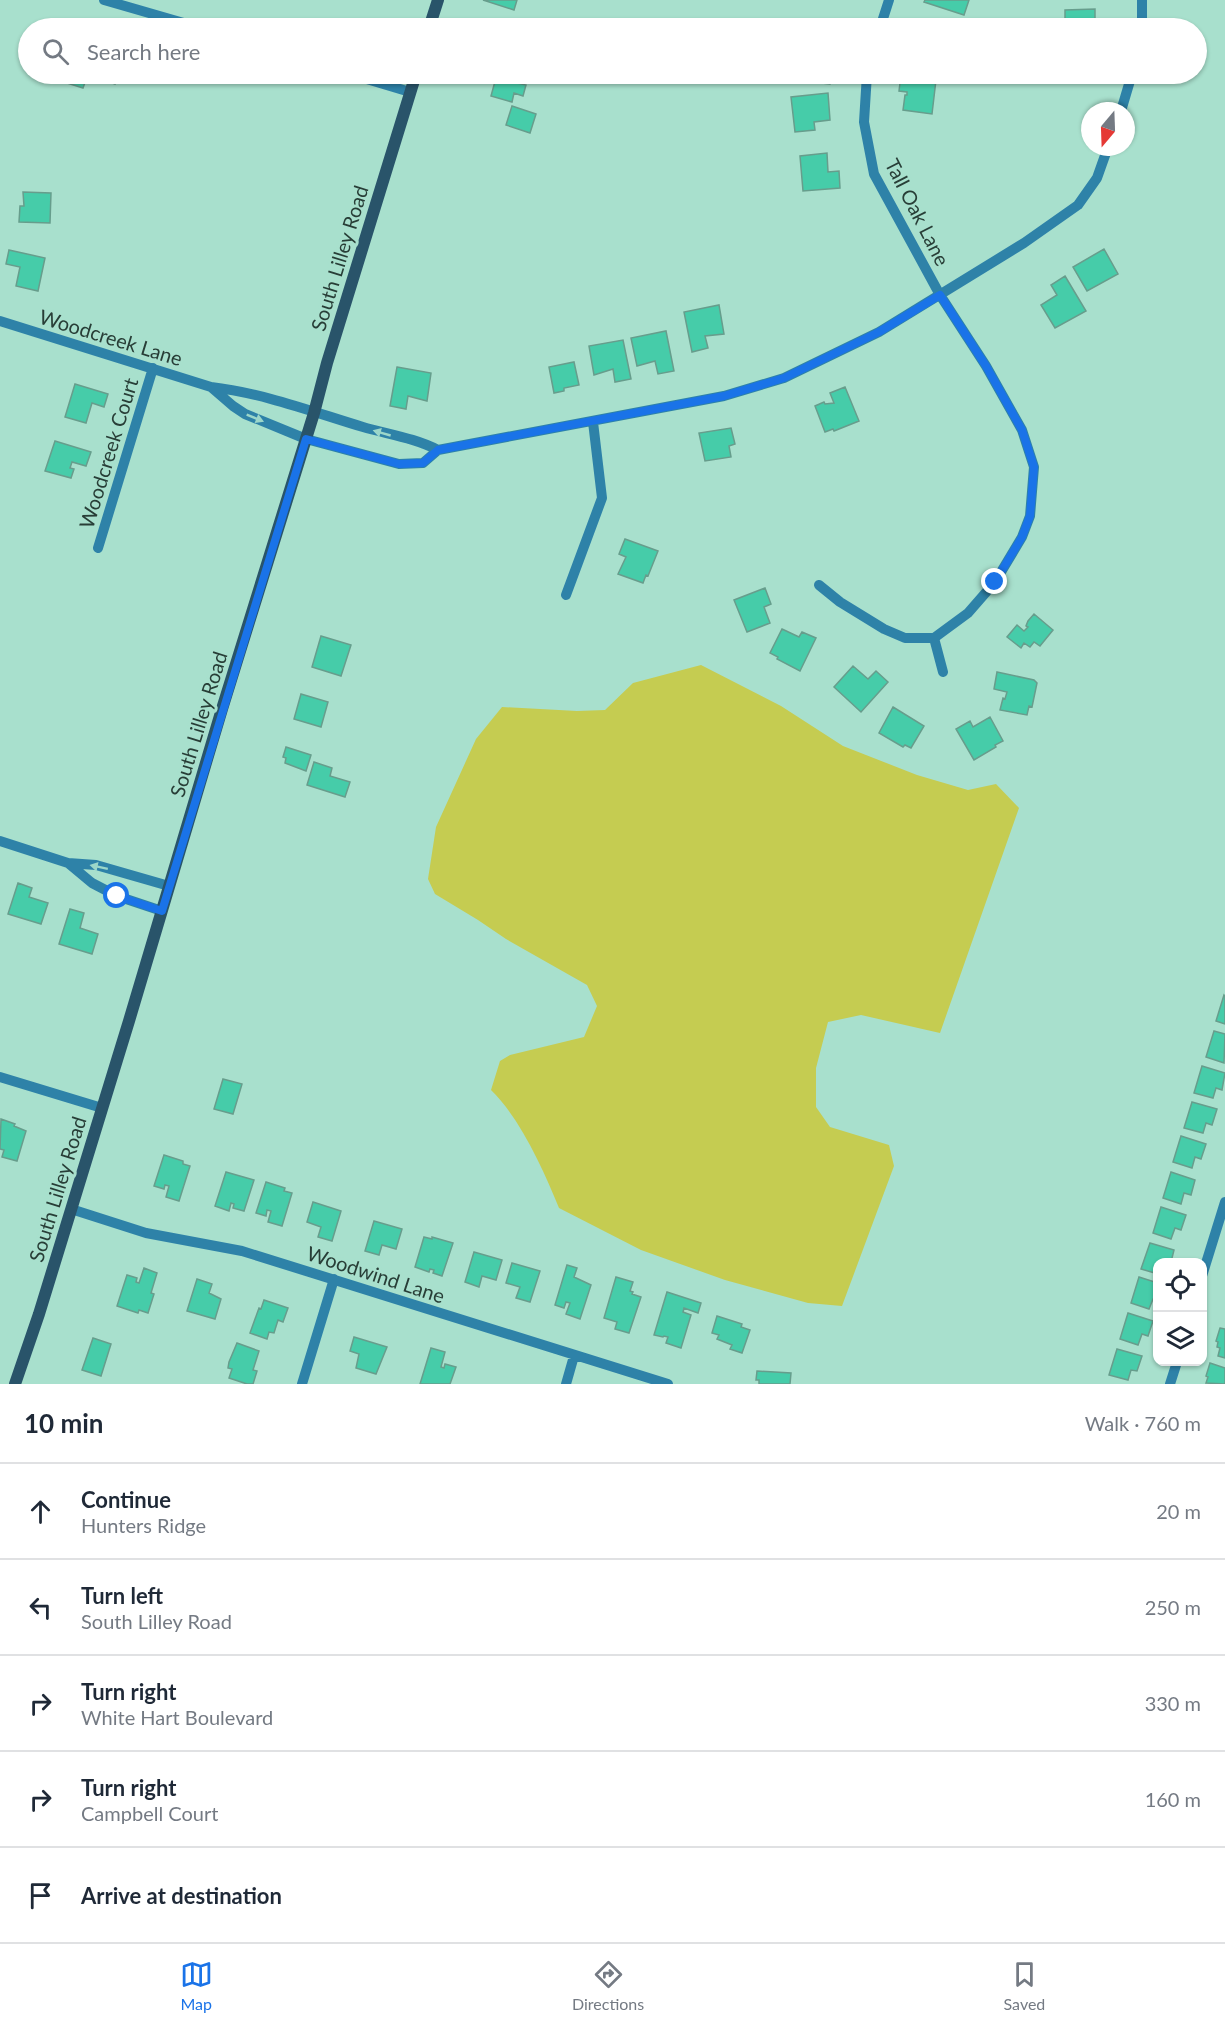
<!DOCTYPE html>
<html lang="en">
<head>
<meta charset="utf-8">
<style>
	:root { --surface:#fff; --page:#f6f6f7; --text:#1f2937; --muted:#747a83; --line:#e0e1e3; --accent:#1a73e8 }
	body { margin:0; font-family:Lato,sans-serif; background:var(--page); color:var(--text) }
	.controls { position:absolute; right:18px; bottom:18px; display:grid; overflow:hidden; border-radius:12px; box-shadow:0 2px 4px #0004 }
	.controls button { width:54px; height:54px; display:grid; place-items:center; padding:0; border:0; border-bottom:2px solid var(--line); background:var(--surface); color:var(--text); font:30px sans-serif }
	.compass { position:absolute; left:1081px; top:102px; width:54px; height:54px; border-radius:50%; background:var(--surface); box-shadow:0 2px 4px #0004; rotate:199deg }
	.stop { position:absolute; width:18px; height:18px; margin:-14px; border:4px solid #1a73e8; border-radius:50%; background:#fff }
	.stop.end { background:#1a73e8; border-color:#fff; box-shadow:0 2px 6px #0008 }
	.list { margin:0; padding:0; list-style:none }
	h2 { display:flex; justify-content:space-between; align-items:center; height:78px; margin:0; padding:0 24px; font-size:26px }
	h2 small { font-size:20px; font-weight:400; color:var(--muted) }
	.list li { display:grid; grid-template-columns:39px 1fr auto; gap:18px; align-items:center; box-sizing:border-box; height:96px; padding:0 24px; border-top:2px solid var(--line) }
	.list b { display:block; font-size:22px; white-space:nowrap }
	.list p { margin:0; font-size:20px; white-space:nowrap; color:var(--muted) }
	.list em { font-size:20px; font-style:normal; color:var(--muted) }
	.icon { flex:none; width:33px; height:33px; fill:none; stroke:currentColor; stroke-width:2; stroke-linecap:round; stroke-linejoin:round }
	.map { position:relative; flex:none; width:1225px; height:1384px; overflow:hidden }
	.search { position:absolute; background:var(--surface); box-shadow:0 2px 4px #0004; left:18px; right:18px; top:18px; height:66px; display:flex; align-items:center; gap:15px; box-sizing:border-box; padding:0 21px; border-radius:33px; color:var(--muted); font-size:22px }
	.sheet { height:558px; background:var(--surface) }
	nav { display:flex; justify-content:space-around; align-items:center; box-sizing:border-box; height:84px; border-top:2px solid var(--line); background:var(--surface); font-size:16px; color:var(--muted) }
	nav a { display:grid; justify-items:center; gap:3px }
	nav .on { color:var(--accent) }
	.map>svg:first-child { display:block }
</style>
</head>
<body>
<div class="map">
<svg width="1225" height="1384" viewBox="0 0 1225 1384">
	<rect width="100%" height="100%" fill="#a8e0cd"/>
	<path fill="#c5cc51" d="M701,665L781,706L843,746L917,775L968,790L996,784L1019,808L940,1033L861,1015L828,1022L816,1068V1107L830,1127L889,1145L894,1166L842,1306L808,1303L725,1280L641,1250L559,1208C544,1171 520,1118 491,1090L500,1061L510,1055L584,1037L597,1006L587,985L506,939L478,920L435,894L428,879L436,827L476,739L502,707L577,711L605,710L633,683Z"/>
	<path fill="#46cca9" stroke="#679d8c" stroke-width="1.5" d="M483,0H517L514,10Z
		M925,0H969L964,15L924,2Z
		M1095,9V28H1065V10Z
		M931,22L950,28H929Z
		M69,74H88L83,88L67,83Z
		M96,74H125L122,82L116,80L115,84L95,77Z
		M497,74H520L517,83L526,85L523,96L514,93L512,102L491,96Z
		M804,74H832L830,84L803,81Z
		M901,75L936,80L932,114L903,110L905,95H907V92L899,91Z
		M828,93L830,120L814,122L815,130L795,132L791,97Z
		M512,106L536,114L530,133L506,125Z
		M827,153L828,172L839,171L840,188L803,191L800,156Z
		M23,192L51,193L50,223L19,222L20,206H24Z
		M1104,249L1118,274L1087,291L1073,267Z
		M9,250L45,258L38,291L16,286L20,267L6,264Z
		M1065,276L1086,311L1055,328L1041,305L1057,295L1051,285Z
		M719,305L724,334L705,336L708,348L692,352L684,312Z
		M666,331L674,371L658,374L655,361L637,366L631,338Z
		M623,340L631,379L615,382L613,369L594,375L589,346Z
		M574,362L579,385L564,388V391L554,393L549,367Z
		M397,367L431,373L427,401L408,396L406,409L390,406Z
		M75,384L108,394L104,407L92,403L86,423L65,417Z
		M845,387L859,421L834,431L833,429L825,432L815,406L824,402L825,404L834,403L830,393Z
		M731,428L735,444L729,446L731,457L705,461L699,433Z
		M55,441L91,452L86,466L72,462L70,468L74,469L71,478L45,471Z
		M625,539L658,551L648,576L646,575L643,583L618,574L626,557L619,554Z
		M765,588L771,604L764,607L770,623L747,632L734,600Z
		M1034,614L1053,630L1040,646L1034,642L1030,647L1024,643L1021,648L1007,637L1017,625L1024,631L1028,627L1026,626L1028,621Z
		M782,629L799,637L802,632L816,638L800,671L777,659L778,657L770,653Z
		M321,636L351,645L341,676L312,667Z
		M853,666L868,679L876,671L888,682L861,712L834,687Z
		M997,672L1034,680L1037,683L1032,707L1029,706L1027,715L1000,710L1003,698L1005,699L1007,692L994,689Z
		M301,694L328,702L321,727L294,719Z
		M893,707L924,726L911,748L905,745L903,747L879,733Z
		M990,717L1003,741L995,745L996,747L974,760L956,729L970,721L973,727Z
		M286,747L311,755L306,771L285,763L286,758L283,757Z
		M314,762L332,768L330,776L350,782L345,797L307,785Z
		M18,883L32,888L29,897L48,903L41,924L8,914Z
		M70,909L84,913L80,928L98,934L92,954L59,944Z
		M1224,995L1225,996V1024L1216,1021Z
		M1214,1031L1225,1034L1224,1063L1206,1057Z
		M1202,1066L1225,1073L1222,1090L1216,1088L1213,1098L1194,1093Z
		M223,1079L242,1084L233,1114L214,1109Z
		M1192,1102L1217,1109L1212,1125L1206,1123L1203,1133L1184,1128Z
		M1,1119L15,1124L14,1126L26,1131L17,1161L2,1157L4,1150L0,1149Z
		M1181,1136L1206,1144L1201,1159L1195,1157L1192,1168L1173,1162Z
		M164,1155L183,1161V1164L190,1166L179,1201L166,1197L169,1186L165,1185L164,1189L154,1186Z
		M226,1172L254,1180L244,1211L233,1208L234,1204L231,1203L229,1211L215,1206Z
		M1171,1172L1195,1180L1191,1195L1184,1193L1181,1204L1163,1198Z
		M266,1182L285,1188L284,1191L292,1193L282,1226L268,1222L271,1211L267,1210L266,1216L256,1213Z
		M313,1202L341,1211L332,1241L318,1237L321,1227L307,1222Z
		M1161,1207L1186,1215L1181,1230L1175,1228L1171,1239L1153,1233Z
		M374,1221L402,1229L396,1249L382,1245L379,1255L365,1251Z
		M424,1237L432,1239V1237L453,1243L442,1276L433,1273L434,1270L430,1269L429,1272L415,1267Z
		M1150,1243L1174,1250L1171,1262H1158V1274L1141,1269Z
		M474,1252L502,1260L496,1280L482,1276L479,1287L465,1282Z
		M512,1263L540,1271L530,1302L516,1298L520,1287L506,1283Z
		M567,1265L577,1268L574,1277L591,1285L580,1319L566,1314L570,1303L566,1302L564,1308L555,1305Z
		M144,1268L157,1273L151,1293L154,1294L148,1313L139,1310L138,1313L117,1306L127,1275L137,1278L136,1282L139,1283Z
		M616,1277L633,1282L630,1291L633,1292L632,1294L641,1297L629,1333L615,1329L617,1322L604,1318Z
		M1139,1277L1158,1283V1300L1153,1299L1149,1309L1131,1303Z
		M197,1279L212,1284L209,1293L221,1299L215,1319L187,1311Z
		M667,1292L701,1303L698,1313L684,1308L683,1312L691,1315L681,1348L666,1343L668,1337L664,1336L663,1337L654,1335Z
		M264,1300L288,1308L283,1322L278,1320L274,1333L269,1332L267,1339L250,1333L259,1308L261,1309Z
		M1128,1313L1153,1321L1148,1336L1142,1334L1138,1345L1120,1339Z
		M717,1316L742,1324L741,1327L750,1330L742,1353L730,1349L732,1345L717,1339L719,1335L712,1333Z
		M1220,1328L1225,1329V1358L1218,1356L1220,1348L1217,1347L1218,1342L1216,1341Z
		M354,1337L387,1347L376,1374L356,1368L359,1354L350,1351Z
		M93,1338L111,1344L101,1376L82,1370Z
		M237,1343L259,1351L253,1370L257,1371L253,1384H247L229,1378L232,1369L228,1368L229,1362Z
		M431,1348L445,1352L441,1367L444,1368L445,1364L456,1367L450,1384H420Z
		M1117,1349L1142,1356L1137,1371L1131,1370L1128,1380L1109,1375Z
		M1210,1363L1225,1368V1384L1206,1383L1208,1377L1206,1376Z
		M757,1371L791,1373L790,1384H759V1380H756Z"/>
	<g fill="none" stroke-linecap="round" stroke-linejoin="round">
		<path stroke="#2e82a8" stroke-width="10" d="M104,0L201,28
			M880,28L889,0
			M1142,28V0
			M350,74L410,92
			M1121,111L1132,74
			M0,321L211,387C263,393 313,412 363,427C387,434 415,438 438,450
			M211,387L233,406L245,414L306,439L399,464L423,463L438,450L724,396L784,378L879,332L1024,243L1078,205L1097,178L1108,147
			M98,548L153,368
			M819,585L840,602L884,629L905,638H934L968,613L995,582L1022,537L1030,516L1034,467L1022,430L986,366L940,295L874,174L864,122L867,74
			M566,595L602,498L593,422
			M934,638L943,672
			M0,841L68,863L96,865L169,886
			M68,863L92,883L117,896L162,911
			M0,1077L102,1108
			M71,1209L146,1233L242,1251L668,1384
			M1202,1276L1225,1202
			M302,1384L334,1279
			M566,1384L574,1356
			M1170,1384L1177,1362"/>
		<path stroke="#29546a" stroke-width="12" d="M429,28L438,0
			M15,1384L39,1314L129,1021L222,709L314,413L327,363L416,74"/>
	</g>
	<defs><path id="oneway-solid" d="M-6-.8H1V-3.2L6.5 0L1 3.2V.8H-6Z" transform="scale(1.5)"/></defs>
	<g fill="#9cd7c9">
		<use href="#oneway-solid" transform="translate(255 418) rotate(22)"/>
		<use href="#oneway-solid" transform="translate(382 433) rotate(-164)"/>
		<use href="#oneway-solid" transform="translate(99 867) rotate(-168)"/>
	</g>
	<g fill="none" stroke-linecap="round" stroke-linejoin="round">
		<path stroke="#1a73e8" stroke-width="8" d="M117,896L162,911L306,439L399,464L423,463L438,450L724,396L784,378L879,332L940,295L986,366L1022,430L1034,467L1030,516L1022,537L995,582"/>
	</g>
	<g text-anchor="middle" dominant-baseline="central" stroke-width="6" stroke-linejoin="round" paint-order="stroke">
		<g font-size="20" fill="#283e37" stroke="#a8e0cd">
			<text transform="translate(918 212) rotate(63)">Tall Oak Lane</text>
			<text transform="translate(339 258) rotate(-73)">South Lilley Road</text>
			<text transform="translate(111 337) rotate(17)">Woodcreek Lane</text>
			<text transform="translate(108 453) rotate(-73)">Woodcreek Court</text>
			<text transform="translate(198 724) rotate(-73)">South Lilley Road</text>
			<text transform="translate(57 1189) rotate(-73)">South Lilley Road</text>
			<text transform="translate(376 1274) rotate(18)">Woodwind Lane</text>
		</g>
	</g>
</svg>
<div class="controls">
<button><svg class="icon" aria-label="locate" viewBox="0 0 24 24"><circle cx="12" cy="12" r="6"/><path d="M12 2v4M12 18v4M2 12h4M18 12h4"/></svg></button>
<button><svg class="icon" aria-label="layers" viewBox="0 0 24 24"><path d="M12 4l9 5-9 5-9-5zM3 14l9 5 9-5"/></svg></button>
</div>
<svg class="compass" viewBox="-18 -18 36 36"><path d="M0-13l5 13h-10z" fill="#e53935"/><path d="M0 13l5-13h-10z" fill="#747a83"/></svg>
<div class="stop" style="left:117px;top:896px"></div>
<div class="stop end" style="left:995px;top:582px"></div>
<div class="search"><svg class="icon" aria-label="search" viewBox="0 0 24 24"><circle cx="10" cy="10" r="6"/><path d="M15 15l6 6"/></svg>Search here</div>
</div>
<section class="sheet">
<h2>10 min<small>Walk · 760 m</small></h2>
<ul class="list">
<li><svg class="icon" aria-label="ahead" viewBox="0 0 24 24"><path d="M12 20V5M6 11l6-6 6 6"/></svg><div><b>Continue</b><p>Hunters Ridge</p></div><em>20 m</em></li>
<li><svg class="icon" aria-label="left" viewBox="0 0 24 24"><path d="M17 20v-9H6M10 6l-5 5 5 5"/></svg><div><b>Turn left</b><p>South Lilley Road</p></div><em>250 m</em></li>
<li><svg class="icon" aria-label="right" viewBox="0 0 24 24"><path d="M7 20v-9h11M14 6l5 5-5 5"/></svg><div><b>Turn right</b><p>White Hart Boulevard</p></div><em>330 m</em></li>
<li><svg class="icon" aria-label="right" viewBox="0 0 24 24"><path d="M7 20v-9h11M14 6l5 5-5 5"/></svg><div><b>Turn right</b><p>Campbell Court</p></div><em>160 m</em></li>
<li><svg class="icon" aria-label="arrive" viewBox="0 0 24 24"><path d="M6 21V4h12l-3 4 3 4H6"/></svg><div><b>Arrive at destination</b></div></li>
</ul>
</section>
<nav>
<a class="on"><svg class="icon" aria-label="map" viewBox="0 0 24 24"><path d="M3 6l6-2 6 2 6-2v14l-6 2-6-2-6 2zM9 4v14M15 6v14"/></svg>Map</a>
<a><svg class="icon" aria-label="directions" viewBox="0 0 24 24"><path d="M12 3l9 9-9 9-9-9zM9 14v-3h6M13 9l2 2-2 2"/></svg>Directions</a>
<a><svg class="icon" aria-label="saved" viewBox="0 0 24 24"><path d="M7 4h10v16l-5-4-5 4z"/></svg>Saved</a>
</nav>
</body>
</html>
